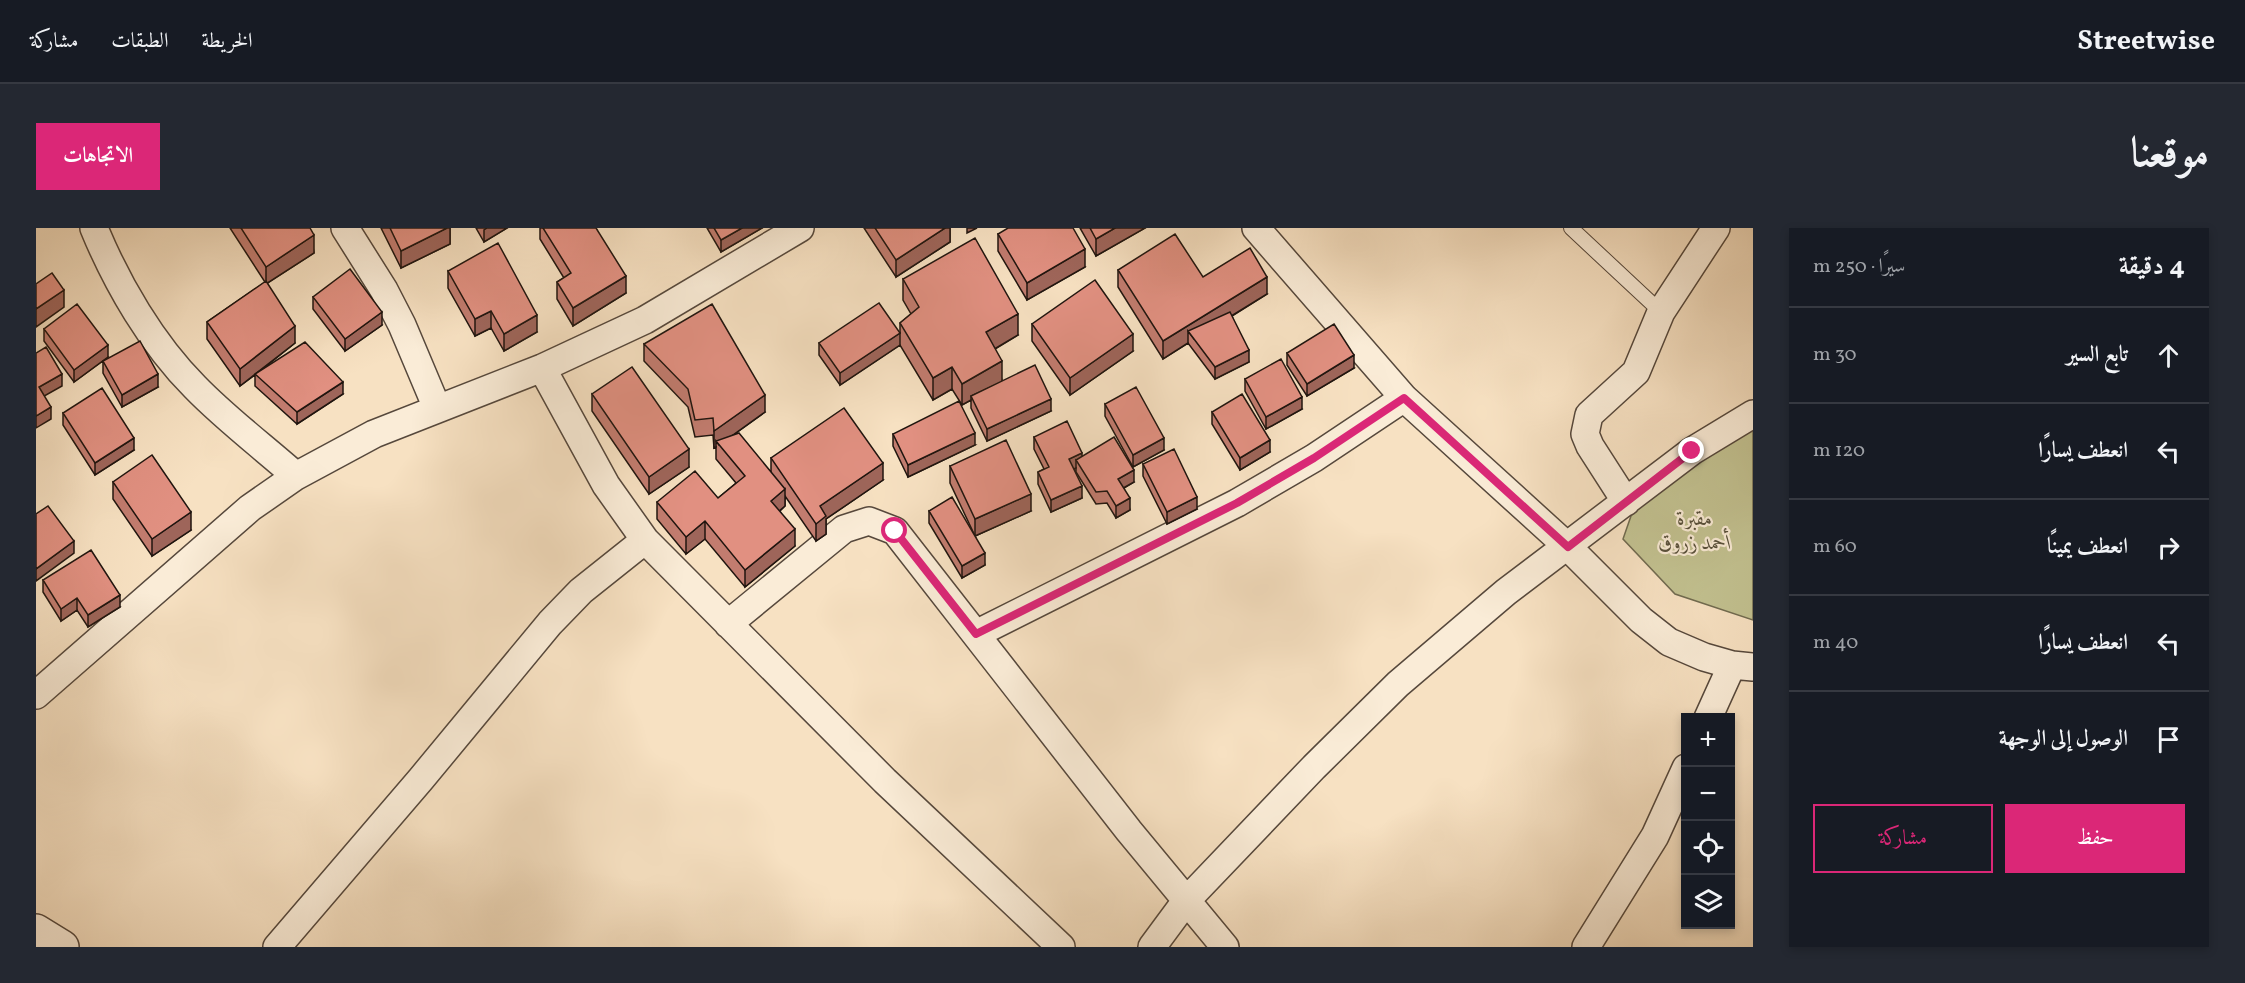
<!DOCTYPE html>
<html lang="ar">
<head>
<meta charset="utf-8">
<style>
	:root { --surface:#171b24; --page:#242831; --text:#f1f3f6; --muted:#9ea1a6; --line:#363941; --accent:#db2777 }
	body { margin:0; font-family:Vollkorn,Amiri,serif; background:var(--page); color:var(--text); direction:rtl }
	.controls { position:absolute; right:18px; bottom:18px; display:grid; overflow:hidden; border-radius:0px; box-shadow:0 3px 9px #0003 }
	.controls button { width:54px; height:54px; display:grid; place-items:center; padding:0; border:0; border-bottom:2px solid var(--line); background:var(--surface); color:var(--text); font:30px sans-serif }
	.stop { position:absolute; width:18px; height:18px; margin:-14px; border:4px solid #db2777; border-radius:50%; background:#fff }
	.stop.end { background:#db2777; border-color:#fff; box-shadow:0 2px 6px #0008 }
	.list { margin:0; padding:0; list-style:none }
	h2 { display:flex; justify-content:space-between; align-items:center; height:78px; margin:0; padding:0 24px; font-size:26px }
	h2 small { font-size:20px; font-weight:400; color:var(--muted) }
	.list li { display:grid; grid-template-columns:39px 1fr auto; gap:18px; align-items:center; box-sizing:border-box; height:96px; padding:0 24px; border-top:2px solid var(--line) }
	.list b { display:block; font-size:22px; white-space:nowrap }
	.list em { font-size:20px; font-style:normal; color:var(--muted) }
	.actions { display:flex; gap:12px; padding:18px 24px }
	.actions a { flex:1; padding:14px 0; border:2px solid var(--accent); border-radius:0px; text-align:center; font-size:21px; color:var(--accent) }
	.actions .main { background:var(--accent); color:#fff }
	.icon { flex:none; width:33px; height:33px; fill:none; stroke:currentColor; stroke-width:2; stroke-linecap:round; stroke-linejoin:round }
	.map { position:relative; flex:none; width:1717px; height:719px; overflow:hidden; direction:ltr; border-radius:0px }
	header { display:flex; align-items:center; gap:36px; box-sizing:border-box; height:84px; padding:0 30px; background:var(--surface); border-bottom:2px solid var(--line) }
	header strong { font-size:28px }
	nav { display:flex; gap:33px; margin-inline-start:auto; font-size:21px }
	.intro { display:flex; align-items:center; justify-content:space-between; box-sizing:border-box; height:144px; padding:0 36px }
	h1 { margin:0; font-size:42px }
	.button { padding:15px 27px; border-radius:0px; background:var(--accent); color:#fff; font-size:21px; font-weight:700 }
	main { display:flex; gap:36px; padding:0 36px }
	aside { flex:1; background:var(--surface); border-radius:0px; box-shadow:0 3px 9px #0003 }
	.map>svg:first-child { display:block }
</style>
</head>
<body>
<header>
<strong>Streetwise</strong>
<nav><a>الخريطة</a><a>الطبقات</a><a>مشاركة</a></nav>
</header>
<div class="intro"><h1>موقعنا</h1><a class="button">الاتجاهات</a></div>
<main>
<aside>
<h2>4 دقيقة<small>سيرًا · 250 m</small></h2>
<ul class="list">
<li><svg class="icon" aria-label="ahead" viewBox="0 0 24 24"><path d="M12 20V5M6 11l6-6 6 6"/></svg><div><b>تابع السير</b></div><em>30 m</em></li>
<li><svg class="icon" aria-label="left" viewBox="0 0 24 24"><path d="M17 20v-9H6M10 6l-5 5 5 5"/></svg><div><b>انعطف يسارًا</b></div><em>120 m</em></li>
<li><svg class="icon" aria-label="right" viewBox="0 0 24 24"><path d="M7 20v-9h11M14 6l5 5-5 5"/></svg><div><b>انعطف يمينًا</b></div><em>60 m</em></li>
<li><svg class="icon" aria-label="left" viewBox="0 0 24 24"><path d="M17 20v-9H6M10 6l-5 5 5 5"/></svg><div><b>انعطف يسارًا</b></div><em>40 m</em></li>
<li><svg class="icon" aria-label="arrive" viewBox="0 0 24 24"><path d="M6 21V4h12l-3 4 3 4H6"/></svg><div><b>الوصول إلى الوجهة</b></div></li>
</ul>
<div class="actions"><a class="main">حفظ</a><a>مشاركة</a></div>
</aside>
<div class="map">
<svg width="1717" height="719" viewBox="0 0 1717 719">
	<rect width="100%" height="100%" fill="#f7e1c2"/>
	<filter id="stains"><feTurbulence type="fractalNoise" baseFrequency=".00333" numOctaves="4"/><feColorMatrix values="0 0 0 0 .2 0 0 0 0 .09 0 0 0 0 .02 0 0 0 .5 -.17"/></filter>
	<radialGradient id="worn" r=".72"><stop offset=".6" stop-color="#630" stop-opacity="0"/><stop offset="1" stop-color="#630" stop-opacity=".3"/></radialGradient>
	<path fill="#c2c190" stroke="#716b50" stroke-width="1.5" d="M1717,193V392L1639,366L1587,311L1595,288L1630,250Z"/>
	<g fill="none" stroke-linecap="round" stroke-linejoin="round">
		<defs>
			<path id="service" d="M1535,0L1625,84"/>
			<path id="minor" d="M58,0C81,56 116,116 159,159C190,191 226,218 260,248
				M309,0L348,62L366,97L401,180
				M1220,0L1368,170L1532,319L1605,392L1633,414L1668,429L1696,437L1717,439
				M506,140L570,257L609,312L849,553L1025,719
				M1590,274L1554,218L1549,206L1553,187L1600,144L1625,84L1680,0
				M692,396L808,301L833,293L859,303L1093,603L1189,719
				M940,406L1201,275L1278,230L1368,170
				M0,467L214,280L260,248L338,206L506,140L609,92L764,0
				M1672,490L1696,437
				M241,719L385,551L514,395L545,363L609,312
				M1116,719L1150,673L1278,539L1362,456L1470,364L1656,223L1717,186
				M1550,719L1619,608L1650,540"/>
			<path id="tertiary" d="M0,703L26,719"/>
		</defs>
		<use href="#service" stroke="#56483c" stroke-width="16"/>
		<use href="#minor" stroke="#56483c" stroke-width="30"/>
		<use href="#tertiary" stroke="#56483c" stroke-width="36"/>
		<use href="#service" stroke="#faecd7" stroke-width="14"/>
		<use href="#minor" stroke="#faecd7" stroke-width="27"/>
		<use href="#tertiary" stroke="#faecd7" stroke-width="33"/>
	</g>
	<path fill="#c27c6f" stroke="#20150f" stroke-width="1.5" d="M194,0H274L278,25L231,55L259,115L228,140L307,166L261,196L219,158V147L204,158L171,111V94L229,54Z
		M345,0H414V16L365,40Z
		M440,0H471L448,14Z
		M504,0H560L590,65L537,98L521,71V54L528,50L504,11Z
		M671,0H726L685,24Z
		M828,0H914V14L860,49Z
		M1044,0H1109L1060,28Z
		M962,6L1049,39L991,72L962,23Z
		M1082,42L1167,49L1231,66L1196,88L1213,134L1179,151L1152,115L1127,131L1082,59Z
		M412,43L501,104L468,123L455,100L439,108L412,60Z
		M867,51L982,107L959,121L966,153L1015,183L951,213L935,180V172L926,177L916,161L897,172L864,117L804,157L783,127V115L864,105V95L875,86L867,72Z
		M277,69L346,97L309,123L277,81Z
		M996,96L1097,123L1034,167L996,113Z
		M8,101L72,129L38,154L8,113Z
		M608,116L729,184L696,208L735,244V230L847,252L790,291V306L780,313L749,268V278L744,283L759,318L709,359L669,311L650,326L621,291V274L682,270L700,255L680,231V219L678,220L677,207L659,209L652,179L608,133Z
		M1251,125L1318,140L1271,168L1251,137Z
		M67,133L122,159L86,179L67,145Z
		M1209,151L1266,181L1230,201L1209,163Z
		M556,166L653,239L613,266L556,183Z
		M1069,176L1128,222L1097,239L1069,188Z
		M1176,184L1234,224L1204,242L1176,196Z
		M27,185L98,222L59,247L27,197Z
		M857,206L939,217L872,249L857,218Z
		M998,209L1046,228L1098,254L1088,260L1094,282L1080,290L1071,275L1060,276L1040,244V240L1038,241L1046,270L1015,284L1002,256V244L1008,241L998,221Z
		M1107,236L1161,281L1131,296L1107,248Z
		M914,238L995,283L939,308L949,337L926,350L893,295V283L939,308L914,255Z
		M77,254L155,302L116,328L77,271Z
		M7,352L84,379L52,399L41,382L25,393L7,364Z"/>
	<path fill="#9e655a" stroke="#20150f" stroke-width="1.5" d="M411,0H414V16L365,40V23Z
		M451,0H471L448,14V2Z
		M706,0H726L685,24V12Z
		M909,0H914V14L860,49V32Z
		M931,0H941L931,5Z
		M1079,0H1109L1060,28V11Z
		M278,7V25L230,56V39Z
		M1049,21V39L991,72V55Z
		M590,48V65L537,98V80Z
		M1231,49V66L1158,111L1152,103V115L1127,131V113Z
		M28,62V79L0,99V81Z
		M455,83V100L439,108V91Z
		M346,84V97L309,123V111Z
		M982,86V107L950,126V104Z
		M501,87V104L468,123V106Z
		M259,98V115L204,158V141Z
		M864,105V117L804,157V145Z
		M1097,106V123L1034,167V150Z
		M72,117V129L38,154V142Z
		M1213,122V134L1179,151V139Z
		M1318,127V140L1271,168V156Z
		M966,133V154L935,168V172L926,177V156Z
		M916,139V161L897,172V150Z
		M26,146V158L3,171V159Z
		M122,146V159L86,179V167Z
		M307,154V166L261,196V184Z
		M729,167V184L683,217L680,213V219L678,220V203Z
		M1266,169V181L1230,201V189Z
		M1015,171V183L951,213V201Z
		M15,179V191L0,200V188Z
		M939,205V217L872,249V237Z
		M98,210V222L59,247V235Z
		M1128,210V222L1097,239V227Z
		M1234,212V224L1204,242V230Z
		M653,221V239L613,266V249Z
		M1046,225V237L1040,232V240L1033,243V231Z
		M847,235V252L790,291V306L780,313V296L784,278Z
		M1098,242V254L1082,263V251Z
		M1046,258V270L1015,284V272Z
		M749,261V278L735,290V273Z
		M995,266V283L939,308V291Z
		M1161,269V281L1131,296V284Z
		M1094,270V282L1080,290V278Z
		M155,284V302L116,328V311Z
		M669,293V311L650,326V309Z
		M759,301V318L709,359V342Z
		M38,313V325L0,353V341Z
		M949,325V337L926,350V338Z
		M84,367V379L52,399V387Z
		M41,370V382L25,393V381Z"/>
	<path fill="#e19081" stroke="#20150f" stroke-width="1.5" d="M205,0H274L278,7L230,39Z
		M354,0H411L365,23Z
		M507,0H560L590,48L537,80L521,54L535,45Z
		M678,0H706L685,12Z
		M839,0H909L860,32Z
		M972,0H1037L1049,21L991,55L962,6Z
		M1054,0H1079L1060,11Z
		M1139,6L1167,49L1214,20L1231,49L1127,113L1082,42Z
		M939,10L982,86L950,104L966,133L926,156L916,139L897,150L864,95L883,79L867,51Z
		M462,15L501,87L468,106L455,83L439,91L412,43Z
		M314,41L346,84L309,111L277,69Z
		M16,45L28,62L0,81V56Z
		M1059,52L1097,106L1034,150L996,96Z
		M230,53L259,98L204,141L171,94Z
		M843,75L864,105L804,145L783,115Z
		M41,76L72,117L38,142L8,101Z
		M676,76L729,167L678,203L677,190L659,192L652,161L608,116Z
		M1194,84L1213,122L1179,139L1152,103Z
		M1298,96L1318,127L1271,156L1251,125Z
		M104,113L122,146L86,167L67,133Z
		M269,114L307,154L261,184L219,146Z
		M10,119L26,146L3,159L15,179L0,188V125Z
		M1245,131L1266,169L1230,189L1209,151Z
		M999,137L1015,171L951,201L935,168Z
		M596,139L653,221L613,249L556,166Z
		M1100,159L1128,210L1097,227L1069,176Z
		M66,160L98,210L59,235L27,185Z
		M1206,166L1234,212L1204,230L1176,184Z
		M923,173L939,205L872,237L857,206Z
		M808,180L847,235L784,278L790,288L780,296L735,230Z
		M1031,193L1046,225L1033,231L1046,258L1015,272L1002,244L1013,239L998,209Z
		M703,205L749,261L735,273L759,301L709,342L669,293L650,309L621,274L659,243L682,270L709,248L680,213Z
		M1078,209L1098,242L1082,251L1094,270L1080,278L1071,263L1060,264L1040,232Z
		M970,212L995,266L939,291L914,238Z
		M1138,221L1161,269L1131,284L1107,236Z
		M116,227L155,284L116,311L77,254Z
		M916,269L949,325L926,338L893,283Z
		M12,278L38,313L0,341V286Z
		M55,322L84,367L52,387L41,370L25,381L7,352Z"/>
	<g fill="none" stroke-linecap="round" stroke-linejoin="round">
		<path stroke="#db2777" stroke-width="8" d="M859,303L940,406L1201,275L1278,230L1368,170L1532,319L1656,223"/>
	</g>
	<g text-anchor="middle" dominant-baseline="central" stroke-width="4.5" stroke-linejoin="round" paint-order="stroke">
		<g font-size="21" font-style="italic" fill="#59513c" stroke="#faecd7">
			<text x="1659" y="291">مقبرة<tspan x="1659" dy="24">أحمد زروق</tspan></text>
		</g>
	</g>
	<rect width="100%" height="100%" filter="url(#stains)"/>
	<rect width="100%" height="100%" fill="url(#worn)"/>
</svg>
<div class="controls">
<button>+</button>
<button>−</button>
<button><svg class="icon" aria-label="locate" viewBox="0 0 24 24"><circle cx="12" cy="12" r="6"/><path d="M12 2v4M12 18v4M2 12h4M18 12h4"/></svg></button>
<button><svg class="icon" aria-label="layers" viewBox="0 0 24 24"><path d="M12 4l9 5-9 5-9-5zM3 14l9 5 9-5"/></svg></button>
</div>
<div class="stop" style="left:859px;top:303px"></div>
<div class="stop end" style="left:1656px;top:223px"></div>
</div>
</main>
</body>
</html>
